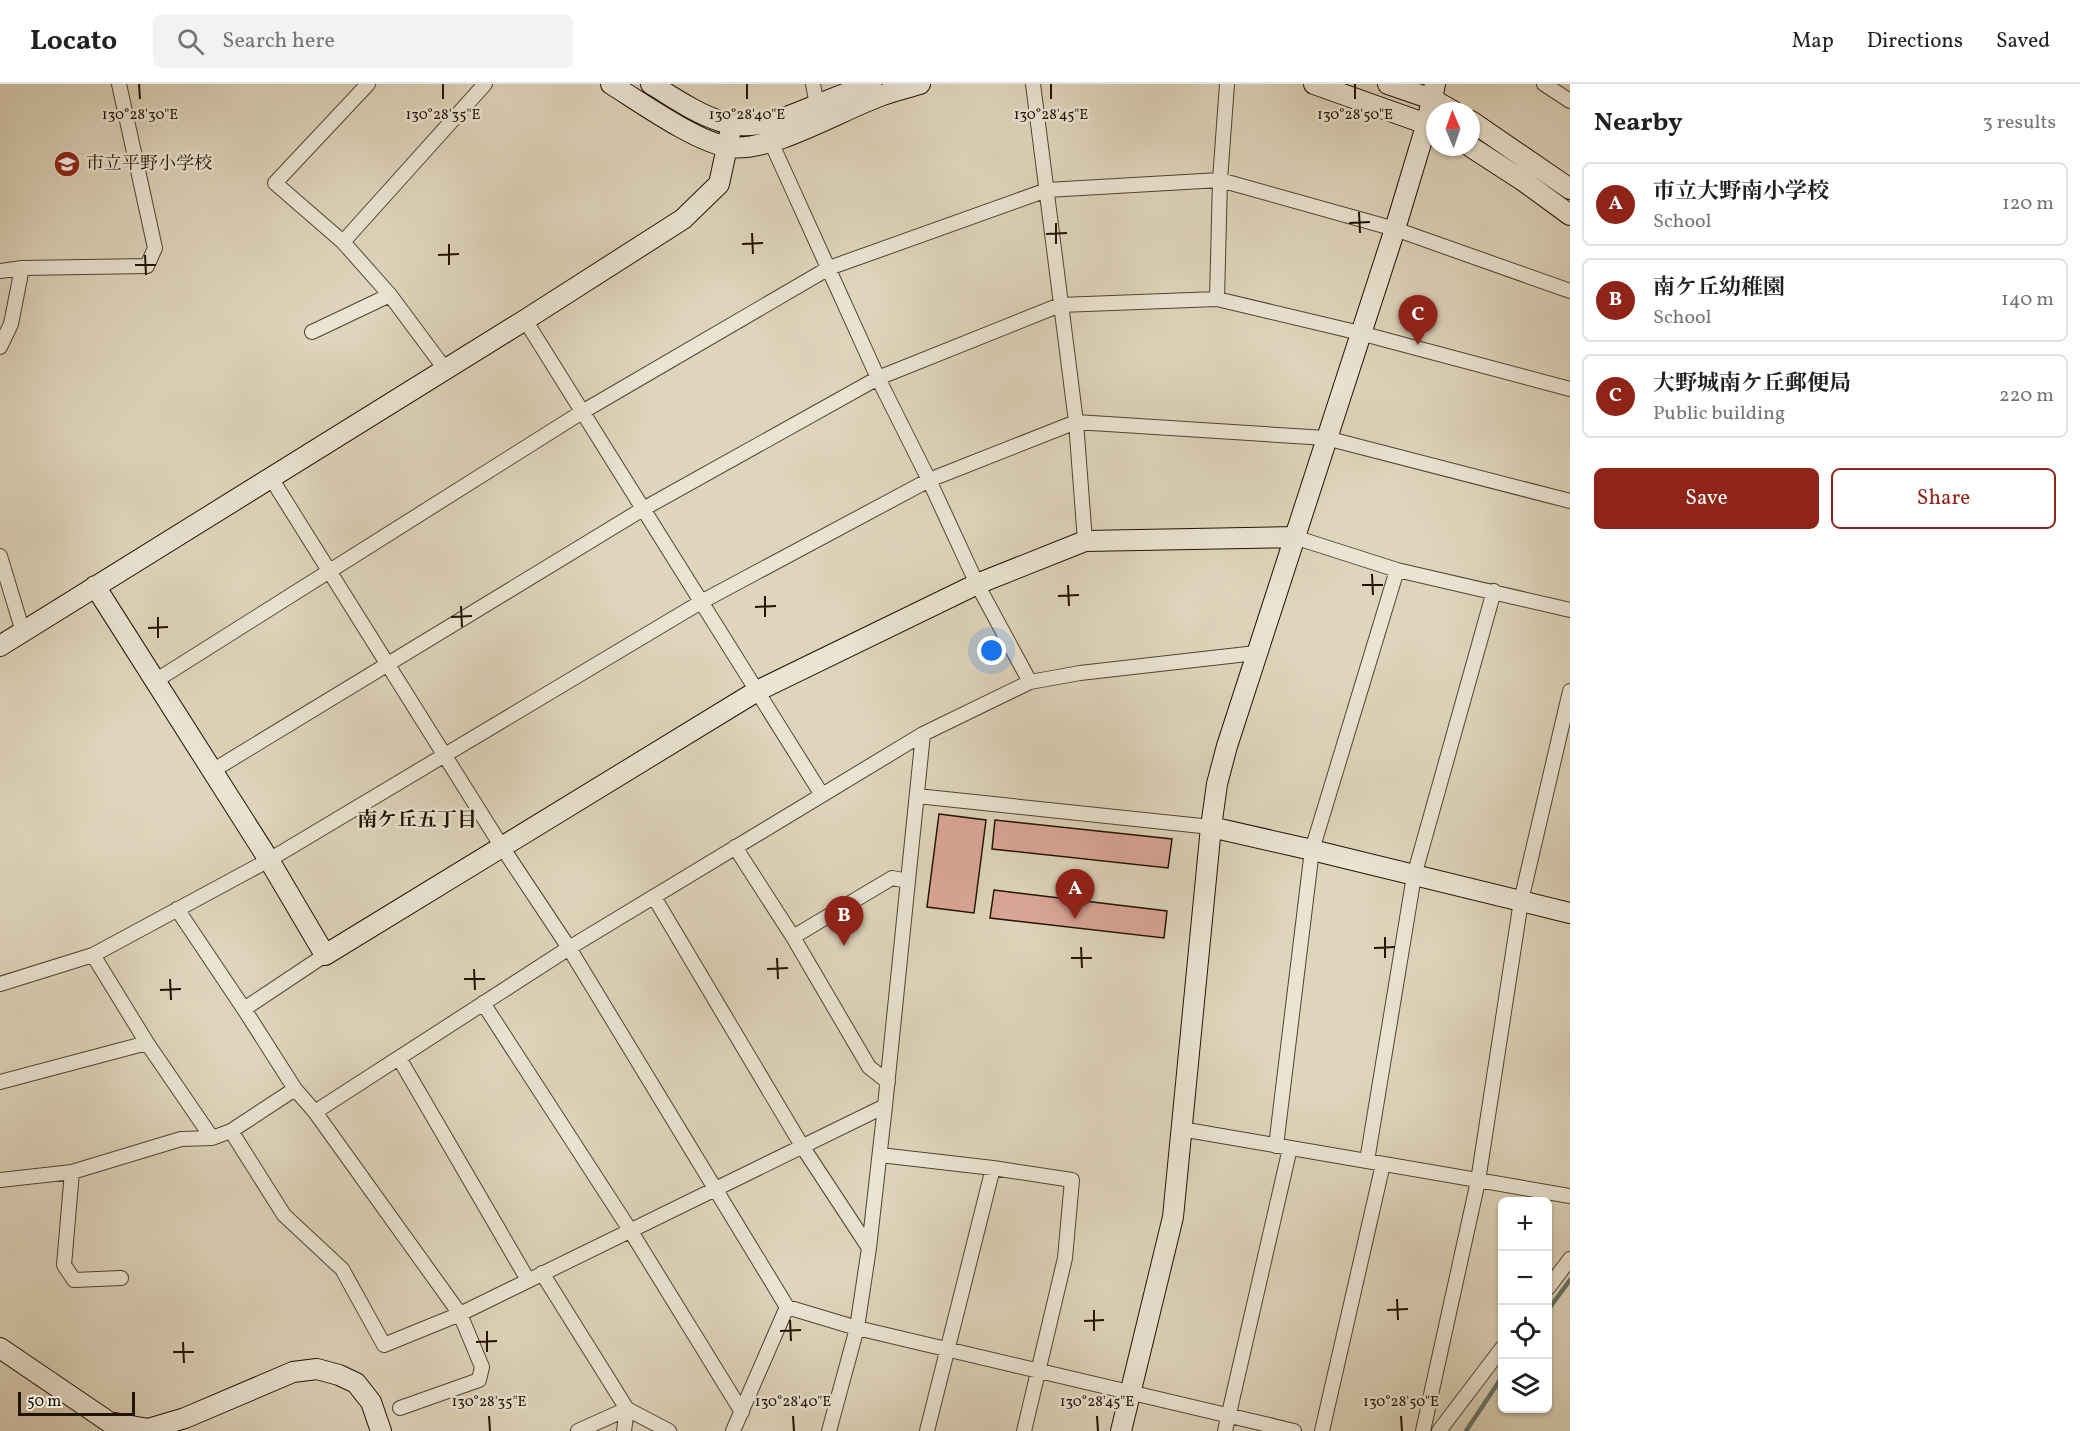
<!DOCTYPE html>
<html lang="en">
<head>
<meta charset="utf-8">
<style>
	:root { --surface:#fff; --page:#f2f2f2; --text:#202124; --muted:#757577; --line:#e0e0e0; --accent:#8f2418 }
	body { margin:0; font-family:Vollkorn,"Noto Serif JP",serif; background:var(--page); color:var(--text) }
	.controls { position:absolute; right:18px; bottom:18px; display:grid; overflow:hidden; border-radius:9px; box-shadow:0 2px 4px #0004 }
	.controls button { width:54px; height:54px; display:grid; place-items:center; padding:0; border:0; border-bottom:2px solid var(--line); background:var(--surface); color:var(--text); font:30px sans-serif }
	.compass { position:absolute; left:1426px; top:18px; width:54px; height:54px; border-radius:50%; background:var(--surface); box-shadow:0 2px 4px #0004; rotate:358deg }
	.scale { position:absolute; left:18px; bottom:15px; width:117px; box-sizing:border-box; padding-left:6px; border:3px solid #211202; border-top:0; font-size:16px; line-height:21px; white-space:nowrap; color:#211202; -webkit-text-stroke:4px #eae4d3; paint-order:stroke }
	.you { position:absolute; left:992px; top:567px; width:21px; height:21px; margin:-15px; border:4px solid #fff; border-radius:50%; background:#1a73e8; box-shadow:0 0 0 9px #1a73e833 }
	.badge { display:grid; place-items:center; width:39px; height:39px; border-radius:50%; background:var(--accent); color:#fff; font-size:20px; font-weight:700 }
	.pin { position:absolute; translate:-50% -50px; filter:drop-shadow(0 2px 3px #0008) }
	.pin::after { content:''; position:absolute; top:32px; width:21px; height:18px; background:inherit; clip-path:polygon(0 0,100% 0,50% 100%) }
	.list { margin:0; padding:0; list-style:none }
	h2 { display:flex; justify-content:space-between; align-items:center; height:78px; margin:0; padding:0 24px; font-size:26px }
	h2 small { font-size:20px; font-weight:400; color:var(--muted) }
	.list li { display:grid; grid-template-columns:39px 1fr auto; gap:18px; align-items:center; box-sizing:border-box; height:84px; margin:0 12px 12px; padding:0 12px; border:2px solid var(--line); border-radius:9px }
	.list b { display:block; font-size:22px; white-space:nowrap }
	.list p { margin:0; font-size:20px; white-space:nowrap; color:var(--muted) }
	.list em { font-size:20px; font-style:normal; color:var(--muted) }
	.actions { display:flex; gap:12px; padding:18px 24px }
	.actions a { flex:1; padding:14px 0; border:2px solid var(--accent); border-radius:9px; text-align:center; font-size:21px; color:var(--accent) }
	.actions .main { background:var(--accent); color:#fff }
	.icon { flex:none; width:33px; height:33px; fill:none; stroke:currentColor; stroke-width:2; stroke-linecap:round; stroke-linejoin:round }
	.map { position:relative; flex:none; width:1570px; height:1347px; overflow:hidden }
	header { display:flex; align-items:center; gap:36px; box-sizing:border-box; height:84px; padding:0 30px; background:var(--surface); border-bottom:2px solid var(--line) }
	header strong { font-size:28px }
	nav { display:flex; gap:33px; margin-inline-start:auto; font-size:21px }
	.search { width:420px; height:54px; background:var(--page); display:flex; align-items:center; gap:15px; box-sizing:border-box; padding:0 21px; border-radius:9px; color:var(--muted); font-size:22px }
	main { display:flex }
	aside { flex:1; background:var(--surface) }
	.map>svg:first-child { display:block }
</style>
</head>
<body>
<header>
<strong>Locato</strong>
<div class="search"><svg class="icon" aria-label="search" viewBox="0 0 24 24"><circle cx="10" cy="10" r="6"/><path d="M15 15l6 6"/></svg>Search here</div>
<nav><a>Map</a><a>Directions</a><a>Saved</a></nav>
</header>
<main>
<div class="map">
<svg width="1570" height="1347" viewBox="0 0 1570 1347">
	<rect width="100%" height="100%" fill="#dfd5bc"/>
	<filter id="stains"><feTurbulence type="fractalNoise" baseFrequency=".00333" numOctaves="4"/><feColorMatrix values="0 0 0 0 .2 0 0 0 0 .09 0 0 0 0 .02 0 0 0 .5 -.17"/></filter>
	<radialGradient id="worn" r=".72"><stop offset=".6" stop-color="#630" stop-opacity="0"/><stop offset="1" stop-color="#630" stop-opacity=".3"/></radialGradient>
	<g fill="none" stroke-linecap="round" stroke-linejoin="round">
		<path stroke="#657669" stroke-width="4.5" d="M1548,1226L1570,1196
			M1466,1347L1502,1293"/>
	</g>
	<path fill="#dca798" stroke="#211202" stroke-width="1.5" d="M939,730L986,736L974,829L927,823Z
		M995,736L1172,755L1168,784L992,765Z
		M994,806L1167,827L1164,854L990,834Z"/>
	<g fill="none" stroke-linecap="round" stroke-linejoin="round">
		<defs>
			<path id="street" d="M368,0L275,99L343,158L390,211
				M813,0L817,21
				M1033,0L1076,338L1085,457
				M1544,0L1570,17
				M769,51L771,58L878,294L929,396L977,500L1030,598
				M343,158L485,0
				M0,187L22,184L147,182L155,164L119,0
				M1217,215L1220,96L1227,0
				M525,236L822,711
				M312,248L390,211L445,285
				M0,263L11,240L22,184
				M271,394L502,763L569,864L787,1223L857,1244L1294,1347
				M1294,453L1397,486L1570,526
				M0,472L23,548
				M155,597L582,328L829,184L1047,106L1220,96L1395,145L1570,207
				M212,687L643,425L878,294L1060,221L1217,215L1360,249L1570,305
				M917,712L1211,743
				M735,763L793,853L869,983L888,998
				M654,813L802,1062L869,1164
				M177,825L244,925L295,1005L315,1028L460,1230L482,1283L479,1296L400,1324
				M793,853L892,794L908,797
				M93,871L147,959L212,1054
				M0,900L93,871L269,776L701,518L929,396L1076,338L1326,354L1570,417
				M483,919L630,1146L742,1328
				M244,925L325,871
				M399,974L528,1196
				M0,998L147,959
				M315,1028L569,864L923,650L1030,598L1080,589L1256,569
				M1181,1045L1570,1112
				M231,1047L295,1005
				M1276,1062L1312,766L1397,486
				M880,1071L993,1084L1072,1096L1065,1174L1024,1347
				M1367,1077L1414,792L1494,507
				M72,1088L64,1181L74,1196L121,1194
				M0,1096L72,1088L181,1055L212,1054L231,1047L284,1131L342,1185L384,1261L460,1230L885,1022L923,650
				M542,1189L627,1325L669,1347
				M1548,1204L1570,1175
				M578,1347L627,1325
				M624,1347L627,1325
				M733,1347L787,1223
				M829,1347L857,1244L869,1164L885,1022
				M927,1347L993,1084
				M1225,1347L1290,1064
				M1322,1347L1383,1080
				M1423,1347L1478,1097L1521,817L1570,607
				M1439,1347L1502,1264"/>
			<path id="secondary" d="M611,0C640,18 696,58 729,63C770,69 839,27 880,12C893,7 906,4 920,0
				M651,0C673,13 695,29 720,37C755,49 787,33 819,20C836,13 853,7 871,0
				M1314,0L1435,43
				M1388,0L1432,15L1453,27
				M1471,37L1570,105
				M1471,63L1522,96L1570,131
				M95,502L269,776L325,871L757,607L977,500L1085,457L1294,453
				M0,562L525,236L683,135L719,100L732,40
				M1211,743L1312,766L1570,829
				M0,1264L109,1338L148,1345L185,1334L293,1288L317,1285L339,1291L356,1299L371,1318L381,1347
				M1121,1347L1173,1133L1211,743L1217,700L1227,662L1395,145L1427,39L1435,0"/>
		</defs>
		<use href="#street" stroke="#504330" stroke-width="16"/>
		<use href="#secondary" stroke="#211202" stroke-width="22"/>
		<use href="#street" stroke="#eae4d3" stroke-width="14"/>
		<use href="#secondary" stroke="#eae4d3" stroke-width="20"/>
	</g>
	<path fill="none" stroke="#211202" stroke-width="2" d="M139,0L140,15M443,0V15M747,0V15M1051,0V15M1355,0V15M1359,128L1360,149M1056,139V160M1349,139L1370,138M752,149L753,170M1046,150L1067,149M449,160V181M742,160L763,159M145,171L146,191M438,171L459,170M135,181H156M1372,490L1373,511M1068,501L1069,522M1362,501H1383M765,512V533M1058,512L1079,511M461,522L462,543M755,523L776,522M158,533V554M451,533L472,532M148,544L168,543M1385,853V874M1081,863L1082,884M1374,864L1395,863M777,874L778,895M1071,874H1092M474,885L475,906M767,885L788,884M170,895L171,916M464,895H485M160,906L181,905M1397,1215L1398,1236M1094,1226V1247M1387,1226L1408,1225M790,1236L791,1257M1084,1237L1104,1236M487,1247V1268M780,1247L801,1246M183,1258L184,1279M476,1258L497,1257M173,1268H194M489,1332L490,1347M793,1332L794,1347M1097,1332L1098,1347M1401,1332L1402,1347"/>
	<defs>
		<symbol id="school-disc" viewBox="-11 -11 22 22"><circle r="9.5" fill="#8f2418" stroke="#eae4d3"/><path d="M0-5L7-2L0 1L-7-2ZM-4 1L0 2.5L4 1V4Q0 6-4 4Z" fill="#fff"/></symbol>
	</defs>
	<g fill-rule="evenodd">
		<use href="#school-disc" x="52" y="65" width="30" height="30"/>
	</g>
	<g text-anchor="middle" dominant-baseline="central" stroke-width="5" stroke-linejoin="round" paint-order="stroke">
		<g font-size="18" fill="#211202" stroke="#eae4d3" text-anchor="start">
			<text x="86" y="80">市立平野小学校</text>
		</g>
		<g font-size="20" font-weight="bold" fill="#211202" stroke="#eae4d3">
			<text x="417" y="737">南ケ丘五丁目</text>
		</g>
	</g>
	<g font-size="15" text-anchor="middle" fill="#211202" stroke="#eae4d3" stroke-width="5" stroke-linejoin="round" paint-order="stroke">
		<text x="140" y="35">130°28'30"E</text>
		<text x="443" y="35">130°28'35"E</text>
		<text x="747" y="35">130°28'40"E</text>
		<text x="1051" y="35">130°28'45"E</text>
		<text x="1355" y="35">130°28'50"E</text>
		<text x="489" y="1322">130°28'35"E</text>
		<text x="793" y="1322">130°28'40"E</text>
		<text x="1097" y="1322">130°28'45"E</text>
		<text x="1401" y="1322">130°28'50"E</text>
	</g>
	<rect width="100%" height="100%" filter="url(#stains)"/>
	<rect width="100%" height="100%" fill="url(#worn)"/>
</svg>
<div class="controls">
<button>+</button>
<button>−</button>
<button><svg class="icon" aria-label="locate" viewBox="0 0 24 24"><circle cx="12" cy="12" r="6"/><path d="M12 2v4M12 18v4M2 12h4M18 12h4"/></svg></button>
<button><svg class="icon" aria-label="layers" viewBox="0 0 24 24"><path d="M12 4l9 5-9 5-9-5zM3 14l9 5 9-5"/></svg></button>
</div>
<svg class="compass" viewBox="-18 -18 36 36"><path d="M0-13l5 13h-10z" fill="#e53935"/><path d="M0 13l5-13h-10z" fill="#757577"/></svg>
<div class="scale">50 m</div>
<div class="you"></div>
<div class="pin badge" style="left:1075px;top:835px">A</div>
<div class="pin badge" style="left:844px;top:862px">B</div>
<div class="pin badge" style="left:1418px;top:261px">C</div>
</div>
<aside>
<h2>Nearby<small>3 results</small></h2>
<ul class="list">
<li><span class="badge">A</span><div><b>市立大野南小学校</b><p>School</p></div><em>120 m</em></li>
<li><span class="badge">B</span><div><b>南ケ丘幼稚園</b><p>School</p></div><em>140 m</em></li>
<li><span class="badge">C</span><div><b>大野城南ケ丘郵便局</b><p>Public building</p></div><em>220 m</em></li>
</ul>
<div class="actions"><a class="main">Save</a><a>Share</a></div>
</aside>
</main>
</body>
</html>
